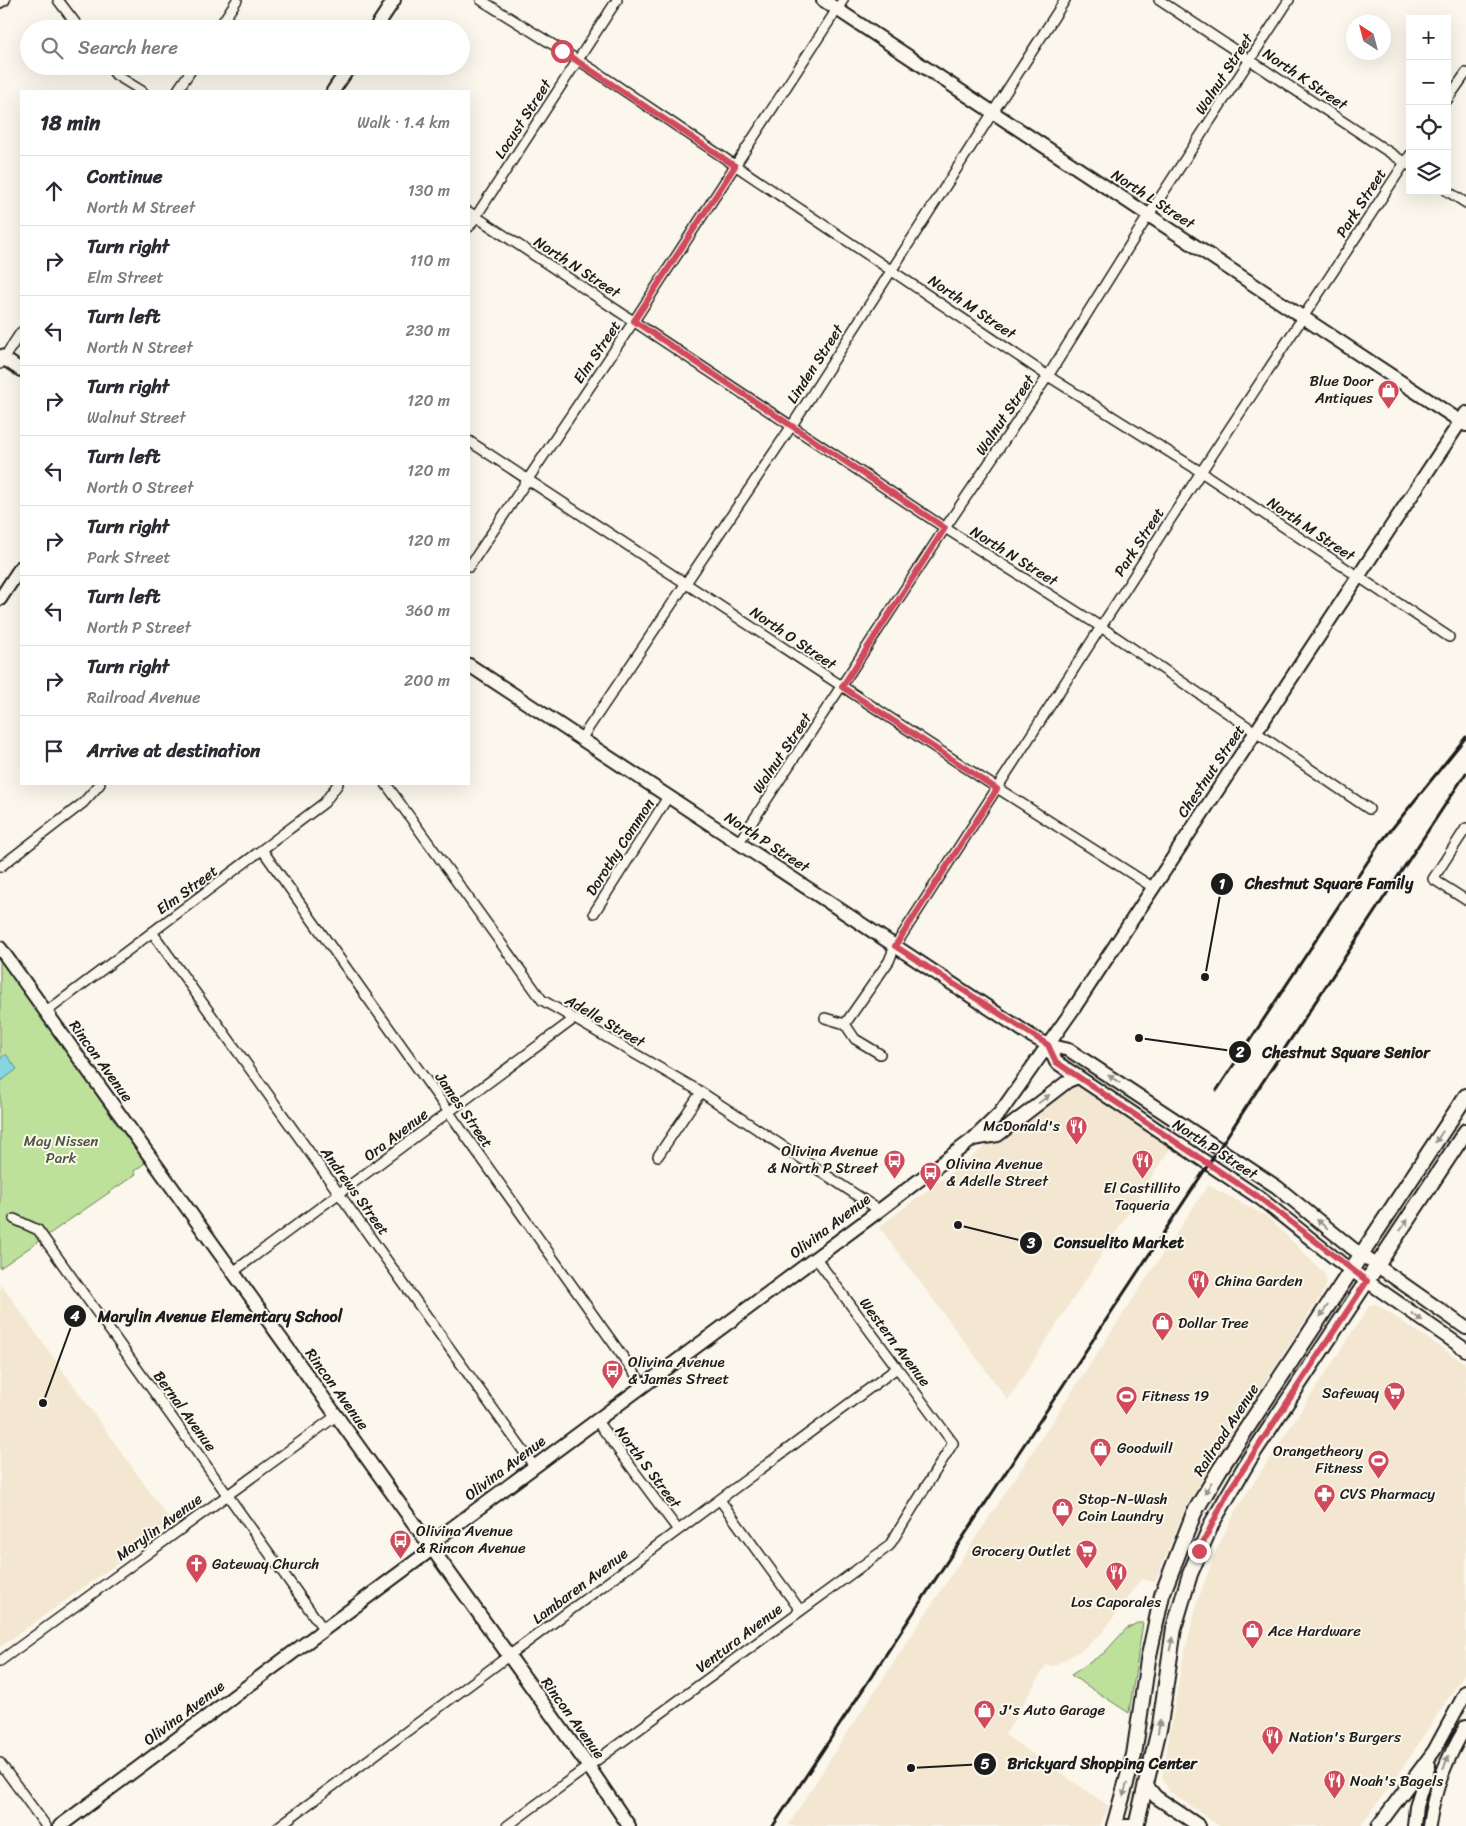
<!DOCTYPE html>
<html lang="en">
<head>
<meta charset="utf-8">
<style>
	:root { --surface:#fff; --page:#f7f7f7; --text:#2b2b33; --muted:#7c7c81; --line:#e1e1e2 }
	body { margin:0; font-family:Sriracha,sans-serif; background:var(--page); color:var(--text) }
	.controls { position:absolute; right:15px; top:15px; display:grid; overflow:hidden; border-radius:0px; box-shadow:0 5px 20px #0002 }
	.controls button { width:45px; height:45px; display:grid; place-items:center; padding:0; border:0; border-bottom:1px solid var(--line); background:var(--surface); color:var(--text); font:25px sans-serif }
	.compass { position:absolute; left:1346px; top:15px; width:45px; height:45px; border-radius:50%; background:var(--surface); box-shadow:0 5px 20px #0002; rotate:324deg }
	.stop { position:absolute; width:15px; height:15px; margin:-11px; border:4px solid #d1495b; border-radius:50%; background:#fff }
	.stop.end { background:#d1495b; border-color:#fff; box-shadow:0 1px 5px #0008 }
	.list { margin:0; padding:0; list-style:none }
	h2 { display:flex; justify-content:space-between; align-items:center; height:65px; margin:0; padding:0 20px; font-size:21px }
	h2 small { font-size:16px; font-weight:400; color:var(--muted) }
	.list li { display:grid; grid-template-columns:32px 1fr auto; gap:15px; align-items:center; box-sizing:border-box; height:70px; padding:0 20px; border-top:1px solid var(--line) }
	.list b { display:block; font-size:19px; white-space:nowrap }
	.list p { margin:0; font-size:16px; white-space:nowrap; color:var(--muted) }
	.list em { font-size:16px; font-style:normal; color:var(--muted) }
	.icon { flex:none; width:28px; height:28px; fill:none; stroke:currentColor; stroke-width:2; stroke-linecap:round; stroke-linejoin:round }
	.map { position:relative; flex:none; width:1466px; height:1826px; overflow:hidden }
	.search { position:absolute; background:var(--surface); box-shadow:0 5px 20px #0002; left:20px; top:20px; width:450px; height:55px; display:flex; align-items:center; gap:12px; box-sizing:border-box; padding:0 18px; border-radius:28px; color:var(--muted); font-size:19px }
	.panel { position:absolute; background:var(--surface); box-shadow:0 5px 20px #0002; left:20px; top:90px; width:450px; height:695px; border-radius:0px }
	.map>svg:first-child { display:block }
</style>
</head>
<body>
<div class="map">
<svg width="1466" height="1826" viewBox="0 0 1466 1826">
	<rect width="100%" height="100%" fill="#fbf7ec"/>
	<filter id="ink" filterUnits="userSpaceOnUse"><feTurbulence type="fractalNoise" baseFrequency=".02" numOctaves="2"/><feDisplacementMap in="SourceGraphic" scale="10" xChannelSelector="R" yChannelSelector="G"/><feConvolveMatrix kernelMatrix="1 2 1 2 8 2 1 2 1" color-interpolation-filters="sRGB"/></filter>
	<g filter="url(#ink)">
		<path fill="#f4e7d2" d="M1074,1084L1171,1147L1008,1400L879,1227L1062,1088Z
			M1208,1185L1268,1217L1324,1273L1327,1282L1324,1291L1187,1505L1155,1582L1141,1579L1103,1632L1082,1650L1053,1666L1046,1665L1005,1735L1109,1806L1100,1826H788L834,1753Z
			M0,1283L173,1524L0,1647Z
			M1376,1304L1466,1364V1671L1398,1775L1360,1826H1219L1169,1791L1162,1777L1182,1663L1197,1602L1215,1553L1237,1508L1370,1305Z"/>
		<path fill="#bde09a" stroke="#6c7e5b" d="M0,960L145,1163L134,1171L136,1174L0,1268Z
			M1137,1623H1143L1129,1713L1071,1675L1104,1653L1126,1629Z"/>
		<path fill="#87d6e4" stroke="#5c8c94" d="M6,1054L17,1069L0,1082V1059Z"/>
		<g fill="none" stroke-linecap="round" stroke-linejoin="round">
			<defs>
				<path id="street" d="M58,0L80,29
					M481,0L592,69L1048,376L1201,472L1449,637
					M1159,0L1410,166
					M0,3L5,0
					M218,29L237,0
					M109,66L116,75L142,91
					M177,91L194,66
					M1447,100L1466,73
					M1447,191L1466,203
					M469,212L945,528L1101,627L1369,809
					M469,227L617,0
					M0,364L21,332
					M469,441L980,777L1154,888
					M469,567L634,321L843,0
					M581,739L791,427L1065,0
					M386,784L542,1000L701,1092L879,1210
					M1466,828L1433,879L1466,900
					M739,842L945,528L1048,376L1148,216L1289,0
					M263,851L643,1385
					M0,867L83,803L100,784
					M594,913L668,797
					M152,932L534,1466
					M46,1012L324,803L338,784
					M825,1018L845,1024L855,1039L880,1054
					M845,1024L889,961L895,946L1201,472L1410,155
					M658,1156L701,1092
					M14,1219L38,1230L324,1630
					M233,1272L574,1019
					M596,1420L678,1530
					M720,1500L800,1610
					M0,1661L336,1416
					M0,1763L46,1826
					M279,1826L897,1368
					M507,1826L889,1546L953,1443L815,1257"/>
				<path id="secondary" d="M823,0L1466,425
					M375,29L394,0
					M333,91L350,66
					M0,356L21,370
					M0,599L21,567
					M469,665L1033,1037L1048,1045L1069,1050L1277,1187L1352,1248L1466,1328
					M0,948L589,1767L629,1826
					M1048,1045L1056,1062L1261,1199L1341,1263L1466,1350
					M973,1139L998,1135L1068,1081L1078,1077
					M1147,1786L1156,1797L1199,1826
					M60,1826L432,1549L437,1539L872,1216L973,1139L1000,1113L1074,1008L1466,413
					M1114,1826H1137
					M1378,1826L1434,1751L1466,1692
					M1414,1826L1416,1806L1429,1765
					M1429,1826C1434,1788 1447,1758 1466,1726"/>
				<path id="primary" d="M1114,1826L1134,1755L1148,1660L1162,1595L1194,1513L1220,1469L1466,1096
					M1136,1826L1160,1725L1174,1628L1190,1574L1212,1523L1250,1458L1466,1131"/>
			</defs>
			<use href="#street" stroke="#1c1c1c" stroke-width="12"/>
			<use href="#secondary" stroke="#1c1c1c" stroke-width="16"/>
			<use href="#primary" stroke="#1c1c1c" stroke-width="18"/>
			<use href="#street" stroke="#fbf7ec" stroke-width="9"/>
			<use href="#secondary" stroke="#fbf7ec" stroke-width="12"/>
			<use href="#primary" stroke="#fbf7ec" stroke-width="14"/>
			<path stroke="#1c1c1c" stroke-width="3" d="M1217,1090L1378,846L1466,737
				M773,1826L1466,773"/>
		</g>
		<defs><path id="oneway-solid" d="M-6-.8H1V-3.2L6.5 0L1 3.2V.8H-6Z" transform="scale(1.25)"/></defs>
		<g fill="#97948e">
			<use href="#oneway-solid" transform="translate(1114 1079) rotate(-147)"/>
			<use href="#oneway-solid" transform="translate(1044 1099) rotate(-37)"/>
			<use href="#oneway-solid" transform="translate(1439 1137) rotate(123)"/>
			<use href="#oneway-solid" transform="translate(1322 1224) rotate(-139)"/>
			<use href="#oneway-solid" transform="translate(1404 1225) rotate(-57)"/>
			<use href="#oneway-solid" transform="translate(1324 1311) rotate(123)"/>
			<use href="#oneway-solid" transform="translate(1417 1317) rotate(36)"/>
			<use href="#oneway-solid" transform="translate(1208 1488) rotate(120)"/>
			<use href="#oneway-solid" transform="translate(1171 1644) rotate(-79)"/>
			<use href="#oneway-solid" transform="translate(1159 1727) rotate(-81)"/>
			<use href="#oneway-solid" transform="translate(1446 1762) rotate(-67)"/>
			<use href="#oneway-solid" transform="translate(1125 1790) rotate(106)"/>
		</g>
	</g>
	<g fill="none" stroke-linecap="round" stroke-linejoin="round" filter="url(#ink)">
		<path stroke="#d1495b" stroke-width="6" d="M562,51L735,166L634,321L945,528L842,687L997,789L895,946L1048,1045L1056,1062L1261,1199L1367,1281L1227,1494L1199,1551"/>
	</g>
	<defs>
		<symbol id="shop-pin" viewBox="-11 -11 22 30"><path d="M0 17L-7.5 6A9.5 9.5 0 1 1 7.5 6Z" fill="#d1495b" stroke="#fbf7ec"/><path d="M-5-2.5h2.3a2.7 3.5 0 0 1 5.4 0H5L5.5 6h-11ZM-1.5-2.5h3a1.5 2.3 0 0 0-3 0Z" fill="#fff"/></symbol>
		<symbol id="restaurant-pin" viewBox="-11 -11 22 30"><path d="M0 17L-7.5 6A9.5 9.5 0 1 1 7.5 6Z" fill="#d1495b" stroke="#fbf7ec"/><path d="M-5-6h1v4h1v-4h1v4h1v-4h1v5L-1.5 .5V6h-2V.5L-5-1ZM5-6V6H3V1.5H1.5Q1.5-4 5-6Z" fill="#fff"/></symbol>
		<symbol id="bus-pin" viewBox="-11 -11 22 30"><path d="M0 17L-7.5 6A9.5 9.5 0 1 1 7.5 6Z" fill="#d1495b" stroke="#fbf7ec"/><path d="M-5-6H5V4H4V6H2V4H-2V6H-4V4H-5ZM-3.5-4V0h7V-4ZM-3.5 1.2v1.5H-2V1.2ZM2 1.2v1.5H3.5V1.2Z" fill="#fff"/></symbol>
		<symbol id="supermarket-pin" viewBox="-11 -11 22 30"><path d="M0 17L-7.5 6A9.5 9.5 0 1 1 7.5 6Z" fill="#d1495b" stroke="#fbf7ec"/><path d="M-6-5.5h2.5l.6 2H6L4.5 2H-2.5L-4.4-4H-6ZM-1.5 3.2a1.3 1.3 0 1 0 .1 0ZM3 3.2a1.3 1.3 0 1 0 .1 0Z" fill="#fff"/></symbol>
		<symbol id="stadium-pin" viewBox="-11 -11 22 30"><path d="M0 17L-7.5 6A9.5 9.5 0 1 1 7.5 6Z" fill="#d1495b" stroke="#fbf7ec"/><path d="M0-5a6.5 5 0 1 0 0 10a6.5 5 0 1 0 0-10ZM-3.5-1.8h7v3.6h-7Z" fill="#fff"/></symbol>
		<symbol id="pharmacy-pin" viewBox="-11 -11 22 30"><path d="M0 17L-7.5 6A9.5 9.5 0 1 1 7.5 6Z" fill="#d1495b" stroke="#fbf7ec"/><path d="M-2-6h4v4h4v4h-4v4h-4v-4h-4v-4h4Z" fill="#fff"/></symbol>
		<symbol id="church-pin" viewBox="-11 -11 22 30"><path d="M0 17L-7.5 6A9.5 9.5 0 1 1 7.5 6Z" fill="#d1495b" stroke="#fbf7ec"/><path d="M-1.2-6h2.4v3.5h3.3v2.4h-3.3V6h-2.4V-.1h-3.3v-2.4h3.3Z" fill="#fff"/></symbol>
	</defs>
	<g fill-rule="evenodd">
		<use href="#shop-pin" x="1376" y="378" width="25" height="34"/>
		<use href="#restaurant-pin" x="1064" y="1114" width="25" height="34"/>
		<use href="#bus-pin" x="882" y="1148" width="25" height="34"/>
		<use href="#restaurant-pin" x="1130" y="1148" width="25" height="34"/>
		<use href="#bus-pin" x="918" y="1160" width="25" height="34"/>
		<use href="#restaurant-pin" x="1186" y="1268" width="25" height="34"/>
		<use href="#shop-pin" x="1150" y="1310" width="25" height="34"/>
		<use href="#bus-pin" x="600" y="1358" width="25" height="34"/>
		<use href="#supermarket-pin" x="1382" y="1380" width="25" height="34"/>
		<use href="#stadium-pin" x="1114" y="1384" width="25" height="34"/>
		<use href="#shop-pin" x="1088" y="1436" width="25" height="34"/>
		<use href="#stadium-pin" x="1366" y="1448" width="25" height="34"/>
		<use href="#pharmacy-pin" x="1312" y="1482" width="25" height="34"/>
		<use href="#shop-pin" x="1050" y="1496" width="25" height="34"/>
		<use href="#bus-pin" x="388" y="1528" width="25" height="34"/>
		<use href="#supermarket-pin" x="1074" y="1538" width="25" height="34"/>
		<use href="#church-pin" x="184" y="1552" width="25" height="34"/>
		<use href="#restaurant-pin" x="1104" y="1560" width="25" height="34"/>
		<use href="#shop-pin" x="1240" y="1618" width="25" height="34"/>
		<use href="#shop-pin" x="972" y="1698" width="25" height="34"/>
		<use href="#restaurant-pin" x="1260" y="1724" width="25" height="34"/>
		<use href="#restaurant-pin" x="1322" y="1768" width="25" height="34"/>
	</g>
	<g text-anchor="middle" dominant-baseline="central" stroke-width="4" stroke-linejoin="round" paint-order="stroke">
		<g font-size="15" fill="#1c1c1c" stroke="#fbf7ec">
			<text transform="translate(1224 74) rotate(-57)">Walnut Street</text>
			<text transform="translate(1305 79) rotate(34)">North K Street</text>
			<text transform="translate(523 119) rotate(-57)">Locust Street</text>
			<text transform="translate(1153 199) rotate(33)">North L Street</text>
			<text transform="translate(1361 203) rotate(-57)">Park Street</text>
			<text transform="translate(577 267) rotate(33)">North N Street</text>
			<text transform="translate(972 307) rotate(34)">North M Street</text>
			<text transform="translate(597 352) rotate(-56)">Elm Street</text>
			<text transform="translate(815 364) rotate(-57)">Linden Street</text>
			<text transform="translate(1005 415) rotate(-56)">Walnut Street</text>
			<text transform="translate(1311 529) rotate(34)">North M Street</text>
			<text transform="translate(1139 542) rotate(-57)">Park Street</text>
			<text transform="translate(1014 556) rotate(32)">North N Street</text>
			<text transform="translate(793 638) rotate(34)">North O Street</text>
			<text transform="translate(782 753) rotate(-56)">Walnut Street</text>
			<text transform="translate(1211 771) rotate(-56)">Chestnut Street</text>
			<text transform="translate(767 842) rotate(33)">North P Street</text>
			<text transform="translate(620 847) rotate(-57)">Dorothy Common</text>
			<text transform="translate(187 890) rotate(-36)">Elm Street</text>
			<text transform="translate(605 1021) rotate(30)">Adelle Street</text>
			<text transform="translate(101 1061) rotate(54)">Rincon Avenue</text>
			<text transform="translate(464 1110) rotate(55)">James Street</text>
			<text transform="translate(396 1135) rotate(-37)">Ora Avenue</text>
			<text transform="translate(1215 1149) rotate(33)">North P Street</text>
			<text transform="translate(355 1191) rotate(54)">Andrews Street</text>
			<text transform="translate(830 1226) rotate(-37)">Olivina Avenue</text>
			<text transform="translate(895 1342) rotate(53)">Western Avenue</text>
			<text transform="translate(337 1389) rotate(54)">Rincon Avenue</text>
			<text transform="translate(185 1411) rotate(54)">Bernal Avenue</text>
			<text transform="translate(1226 1430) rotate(-57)">Railroad Avenue</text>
			<text transform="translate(648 1467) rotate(53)">North S Street</text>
			<text transform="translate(505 1468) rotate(-37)">Olivina Avenue</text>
			<text transform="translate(159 1527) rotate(-36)">Marylin Avenue</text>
			<text transform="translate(580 1586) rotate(-37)">Lambaren Avenue</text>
			<text transform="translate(739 1638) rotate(-37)">Ventura Avenue</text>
			<text transform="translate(184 1713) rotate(-37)">Olivina Avenue</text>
			<text transform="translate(573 1718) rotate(54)">Rincon Avenue</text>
		</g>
		<g font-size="15" fill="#1c1c1c" stroke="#fbf7ec" text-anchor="start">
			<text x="1373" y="381" text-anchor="end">Blue Door<tspan x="1373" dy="17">Antiques</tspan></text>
			<text x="1060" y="1126" text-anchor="end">McDonald's</text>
			<text x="878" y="1151" text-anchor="end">Olivina Avenue<tspan x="878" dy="17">&amp; North P Street</tspan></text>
			<text x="946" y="1164">Olivina Avenue<tspan x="946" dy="17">&amp; Adelle Street</tspan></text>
			<text x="1142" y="1188" text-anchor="middle">El Castillito<tspan x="1142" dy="17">Taqueria</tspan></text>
			<text x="1215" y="1281">China Garden</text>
			<text x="1178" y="1323">Dollar Tree</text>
			<text x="628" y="1362">Olivina Avenue<tspan x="628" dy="17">&amp; James Street</tspan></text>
			<text x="1379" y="1393" text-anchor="end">Safeway</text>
			<text x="1142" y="1396">Fitness 19</text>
			<text x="1117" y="1448">Goodwill</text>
			<text x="1363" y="1451" text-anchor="end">Orangetheory<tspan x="1363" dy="17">Fitness</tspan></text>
			<text x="1340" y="1494">CVS Pharmacy</text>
			<text x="1078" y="1499">Stop-N-Wash<tspan x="1078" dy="17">Coin Laundry</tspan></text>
			<text x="416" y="1531">Olivina Avenue<tspan x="416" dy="17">&amp; Rincon Avenue</tspan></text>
			<text x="1071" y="1551" text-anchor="end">Grocery Outlet</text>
			<text x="212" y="1564">Gateway Church</text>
			<text x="1116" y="1602" text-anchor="middle">Los Caporales</text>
			<text x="1268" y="1631">Ace Hardware</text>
			<text x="1000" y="1710">J's Auto Garage</text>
			<text x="1289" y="1737">Nation's Burgers</text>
			<text x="1350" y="1781">Noah's Bagels</text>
		</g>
		<g font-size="15" fill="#4c5742" stroke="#fbf7ec">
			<text x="61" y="1141">May Nissen<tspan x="61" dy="17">Park</tspan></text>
		</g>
	</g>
	<path fill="none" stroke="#1c1c1c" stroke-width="2" d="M1205 977L1222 884M1139 1038L1240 1052M958 1225L1031 1243M43 1403L75 1316M911 1768L985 1764"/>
	<g fill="#1c1c1c" stroke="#fbf7ec" stroke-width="2">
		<circle cx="1205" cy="977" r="5"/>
		<circle cx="1139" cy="1038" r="5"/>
		<circle cx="958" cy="1225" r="5"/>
		<circle cx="43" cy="1403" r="5"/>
		<circle cx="911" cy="1768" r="5"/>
		<circle cx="1222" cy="884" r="12"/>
		<circle cx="1240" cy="1052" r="12"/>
		<circle cx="1031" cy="1243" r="12"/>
		<circle cx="75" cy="1316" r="12"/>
		<circle cx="985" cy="1764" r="12"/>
	</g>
	<g font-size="15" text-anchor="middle" font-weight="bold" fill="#fff">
		<text x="1222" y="889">1</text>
		<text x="1240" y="1057">2</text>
		<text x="1031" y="1248">3</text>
		<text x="75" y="1321">4</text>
		<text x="985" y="1769">5</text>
	</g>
	<g font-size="16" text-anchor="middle" font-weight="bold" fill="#1c1c1c" stroke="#fbf7ec" stroke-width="4" stroke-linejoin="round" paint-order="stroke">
		<text x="1329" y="889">Chestnut Square Family</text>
		<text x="1346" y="1058">Chestnut Square Senior</text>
		<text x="1119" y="1248">Consuelito Market</text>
		<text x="220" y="1322">Marylin Avenue Elementary School</text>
		<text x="1102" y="1769">Brickyard Shopping Center</text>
	</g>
</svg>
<div class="controls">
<button>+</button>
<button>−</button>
<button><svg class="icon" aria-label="locate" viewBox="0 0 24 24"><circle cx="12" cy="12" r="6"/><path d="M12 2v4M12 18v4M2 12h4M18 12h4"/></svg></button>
<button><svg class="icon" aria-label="layers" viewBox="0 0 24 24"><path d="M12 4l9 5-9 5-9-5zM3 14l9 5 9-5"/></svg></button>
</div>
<svg class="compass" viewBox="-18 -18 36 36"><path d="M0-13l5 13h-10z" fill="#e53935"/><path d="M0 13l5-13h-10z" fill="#7c7c81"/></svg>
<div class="stop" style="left:562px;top:51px"></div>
<div class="stop end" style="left:1199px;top:1551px"></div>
<div class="search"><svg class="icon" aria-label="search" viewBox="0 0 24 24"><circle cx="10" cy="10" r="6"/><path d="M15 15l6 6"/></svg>Search here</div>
<section class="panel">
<h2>18 min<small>Walk · 1.4 km</small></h2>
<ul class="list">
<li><svg class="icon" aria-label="ahead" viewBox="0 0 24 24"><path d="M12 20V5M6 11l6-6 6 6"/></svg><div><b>Continue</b><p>North M Street</p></div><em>130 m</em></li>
<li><svg class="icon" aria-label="right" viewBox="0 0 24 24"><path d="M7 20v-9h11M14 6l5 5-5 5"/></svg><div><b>Turn right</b><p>Elm Street</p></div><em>110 m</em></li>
<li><svg class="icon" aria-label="left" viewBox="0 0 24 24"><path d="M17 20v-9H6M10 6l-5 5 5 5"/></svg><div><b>Turn left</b><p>North N Street</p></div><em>230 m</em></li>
<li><svg class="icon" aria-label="right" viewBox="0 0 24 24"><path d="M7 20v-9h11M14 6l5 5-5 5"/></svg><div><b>Turn right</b><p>Walnut Street</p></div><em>120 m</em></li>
<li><svg class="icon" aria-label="left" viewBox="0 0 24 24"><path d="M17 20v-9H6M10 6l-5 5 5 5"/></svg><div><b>Turn left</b><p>North O Street</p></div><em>120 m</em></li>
<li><svg class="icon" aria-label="right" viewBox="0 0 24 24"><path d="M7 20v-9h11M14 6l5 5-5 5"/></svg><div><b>Turn right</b><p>Park Street</p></div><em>120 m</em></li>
<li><svg class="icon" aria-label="left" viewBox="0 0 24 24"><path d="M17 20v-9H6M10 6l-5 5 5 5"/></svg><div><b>Turn left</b><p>North P Street</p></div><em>360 m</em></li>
<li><svg class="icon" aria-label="right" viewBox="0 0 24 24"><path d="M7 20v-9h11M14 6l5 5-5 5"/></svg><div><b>Turn right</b><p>Railroad Avenue</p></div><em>200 m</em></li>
<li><svg class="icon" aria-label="arrive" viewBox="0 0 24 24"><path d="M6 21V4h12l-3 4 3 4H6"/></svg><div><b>Arrive at destination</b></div></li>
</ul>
</section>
</div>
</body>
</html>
